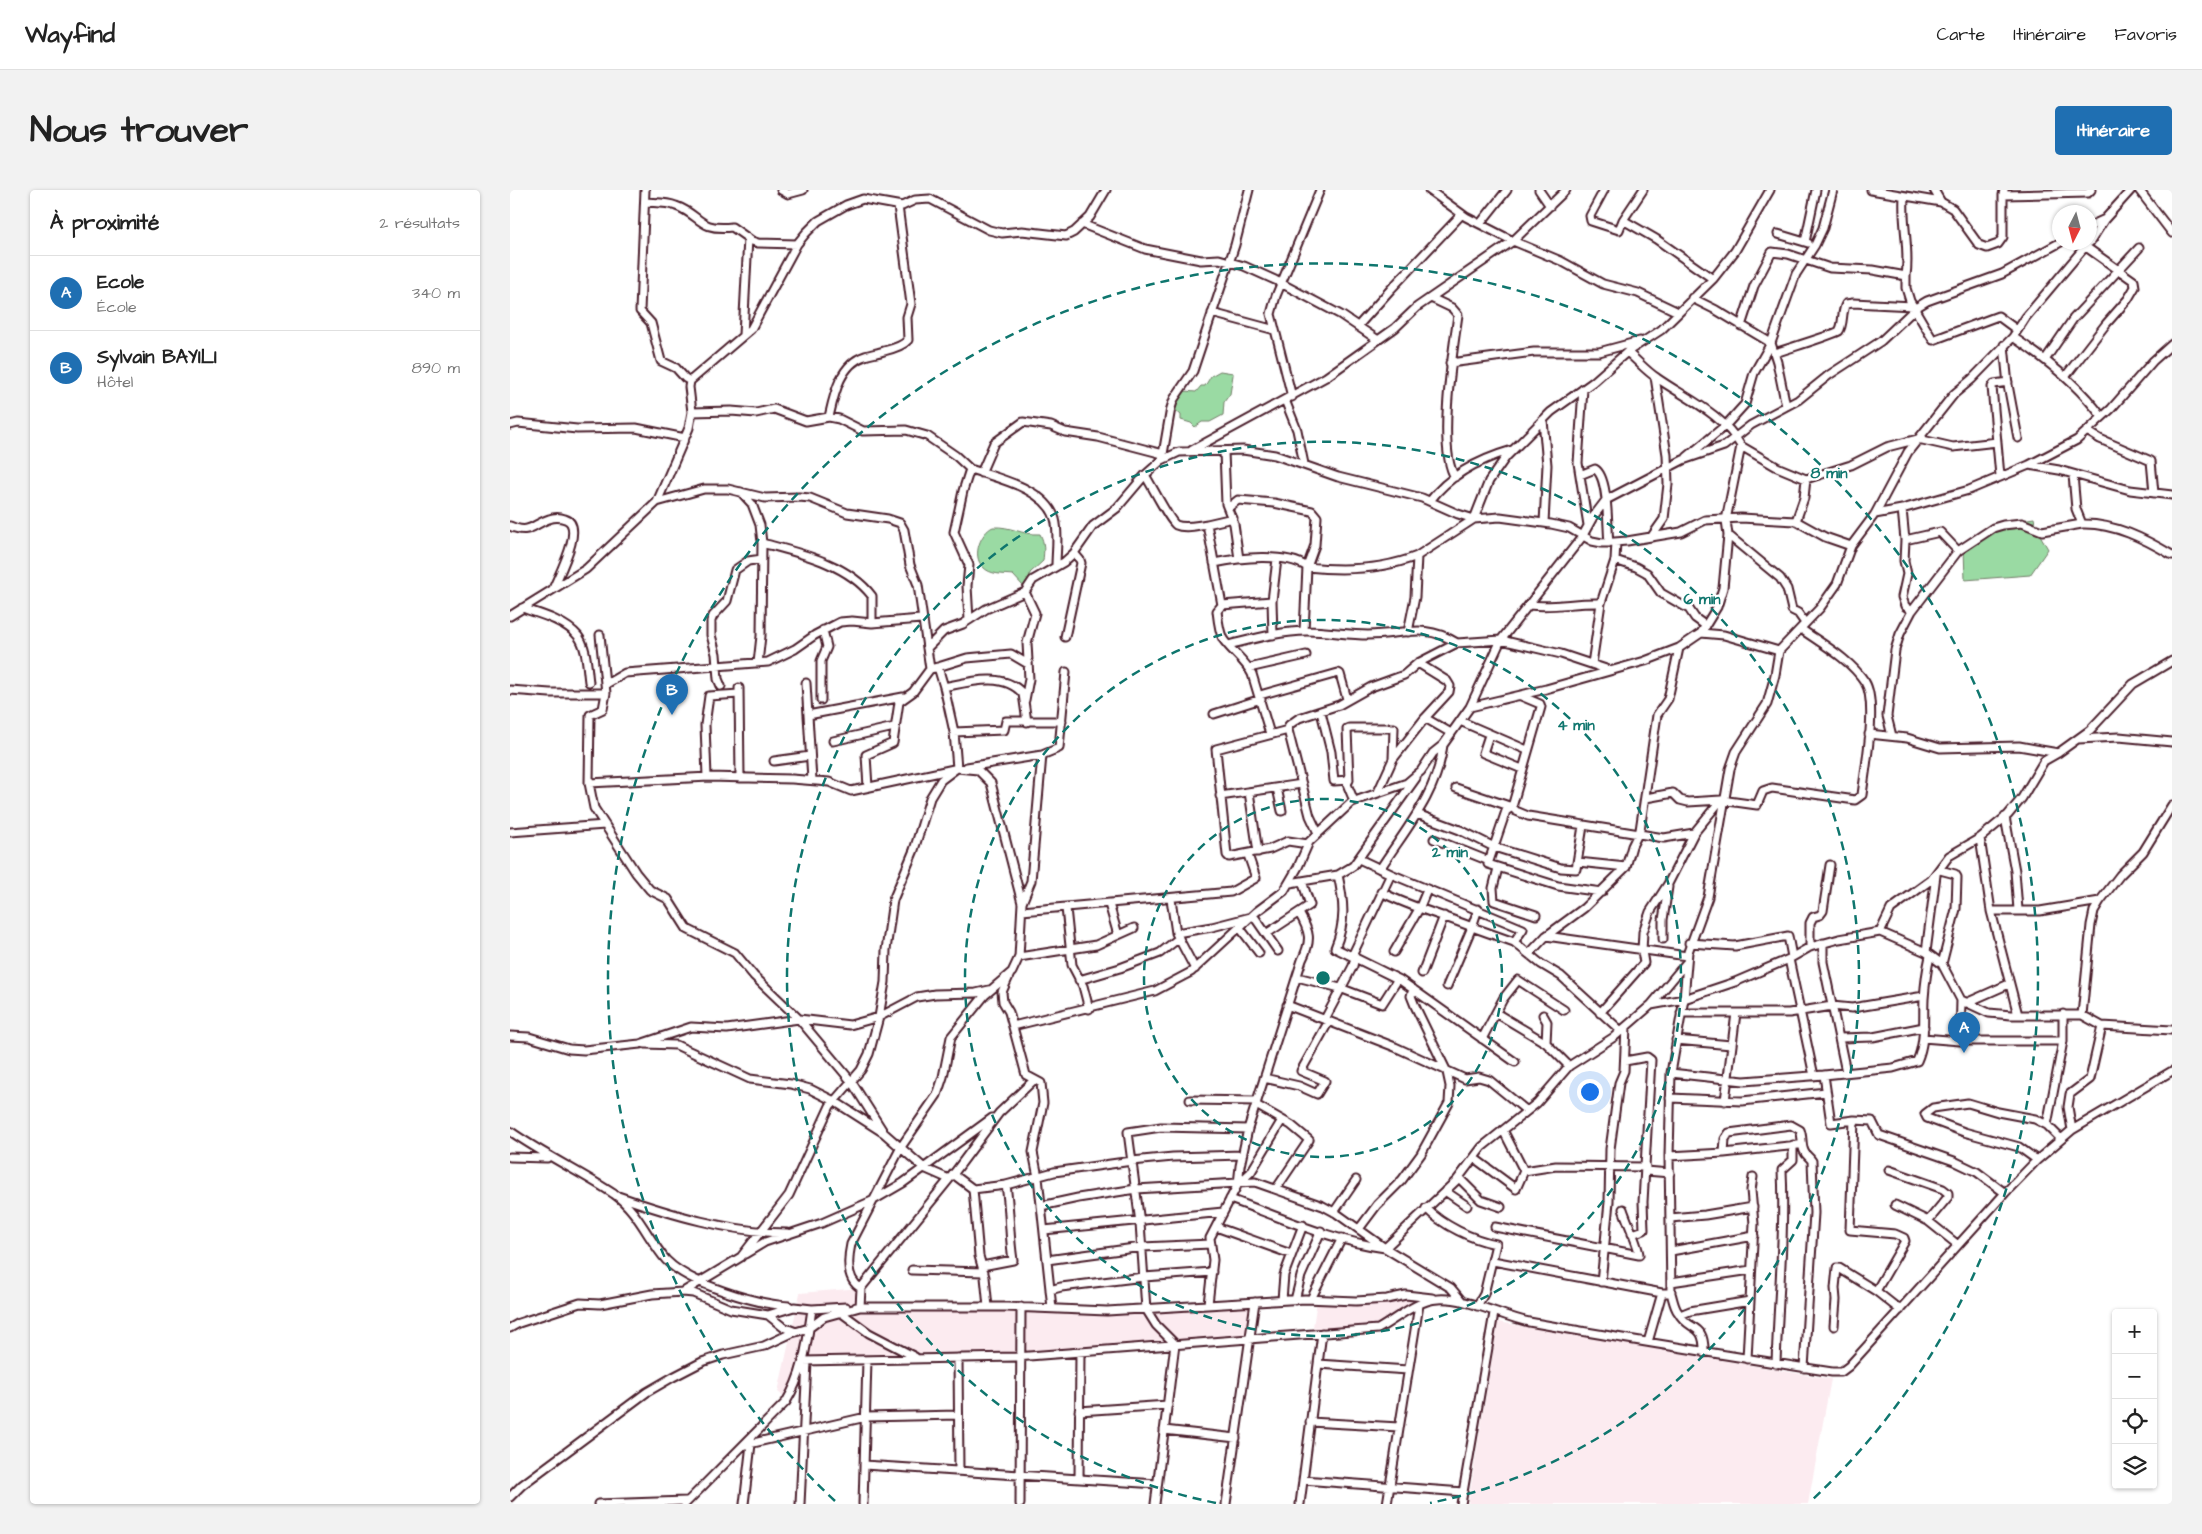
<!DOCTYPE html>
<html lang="fr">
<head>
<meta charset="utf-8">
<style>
	:root { --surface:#fff; --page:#f2f2f2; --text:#222; --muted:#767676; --line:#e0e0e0; --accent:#1f6fb2 }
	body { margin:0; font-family:"Architects Daughter",sans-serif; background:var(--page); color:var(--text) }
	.controls { position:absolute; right:15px; bottom:15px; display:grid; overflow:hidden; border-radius:5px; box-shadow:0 1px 4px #0004 }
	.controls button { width:45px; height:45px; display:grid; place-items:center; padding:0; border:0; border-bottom:1px solid var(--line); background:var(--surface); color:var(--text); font:25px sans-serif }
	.compass { position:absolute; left:1542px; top:15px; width:45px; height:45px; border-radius:50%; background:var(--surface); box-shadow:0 1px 4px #0004; rotate:186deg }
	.you { position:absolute; left:1079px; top:901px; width:18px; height:18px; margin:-12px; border:4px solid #fff; border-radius:50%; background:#1a73e8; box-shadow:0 0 0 8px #1a73e833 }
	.badge { display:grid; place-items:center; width:32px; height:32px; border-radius:50%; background:var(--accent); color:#fff; font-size:16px; font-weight:700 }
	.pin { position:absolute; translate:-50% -41px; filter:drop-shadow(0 1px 2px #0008) }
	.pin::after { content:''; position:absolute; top:26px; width:18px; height:15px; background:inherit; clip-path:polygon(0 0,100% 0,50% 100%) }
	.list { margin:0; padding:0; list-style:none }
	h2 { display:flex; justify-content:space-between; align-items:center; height:65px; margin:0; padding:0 20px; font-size:21px }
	h2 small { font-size:16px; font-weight:400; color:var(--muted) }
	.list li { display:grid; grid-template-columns:32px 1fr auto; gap:15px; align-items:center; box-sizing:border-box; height:75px; padding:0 20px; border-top:1px solid var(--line) }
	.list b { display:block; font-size:19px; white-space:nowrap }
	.list p { margin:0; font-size:16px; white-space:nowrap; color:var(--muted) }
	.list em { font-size:16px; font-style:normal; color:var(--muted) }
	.icon { flex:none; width:28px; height:28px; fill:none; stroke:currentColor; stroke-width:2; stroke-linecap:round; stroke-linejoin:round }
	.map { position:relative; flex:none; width:1662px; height:1314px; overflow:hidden; border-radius:5px }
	header { display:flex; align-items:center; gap:30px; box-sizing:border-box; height:70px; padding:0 25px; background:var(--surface); border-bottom:1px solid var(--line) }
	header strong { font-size:24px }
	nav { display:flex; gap:28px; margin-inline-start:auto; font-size:18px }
	.intro { display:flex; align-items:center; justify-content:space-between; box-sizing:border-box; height:120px; padding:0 30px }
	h1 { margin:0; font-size:35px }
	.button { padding:12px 22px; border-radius:5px; background:var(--accent); color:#fff; font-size:18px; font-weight:700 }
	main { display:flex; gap:30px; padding:0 30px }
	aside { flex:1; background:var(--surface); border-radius:5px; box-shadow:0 1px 4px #0004 }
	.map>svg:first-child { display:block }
</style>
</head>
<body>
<header>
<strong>Wayfind</strong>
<nav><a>Carte</a><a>Itinéraire</a><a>Favoris</a></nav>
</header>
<div class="intro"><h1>Nous trouver</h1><a class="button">Itinéraire</a></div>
<main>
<aside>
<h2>À proximité<small>2 résultats</small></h2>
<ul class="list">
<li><span class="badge">A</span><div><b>Ecole</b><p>École</p></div><em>340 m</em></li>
<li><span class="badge">B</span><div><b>Sylvain BAYILI</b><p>Hôtel</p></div><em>890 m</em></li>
</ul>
</aside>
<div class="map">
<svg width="1662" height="1314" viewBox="0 0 1662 1314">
	<rect width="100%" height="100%" fill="#fff"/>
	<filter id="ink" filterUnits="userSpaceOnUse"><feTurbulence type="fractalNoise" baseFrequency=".02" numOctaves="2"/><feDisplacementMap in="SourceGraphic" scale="10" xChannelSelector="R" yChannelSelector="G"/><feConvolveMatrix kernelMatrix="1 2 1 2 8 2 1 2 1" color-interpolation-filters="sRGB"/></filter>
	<g filter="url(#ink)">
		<path fill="#fcebf0" d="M351,1098L350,1116L597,1121L745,1112L740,1149L506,1167L294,1171L278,1209L268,1202L290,1103Z
			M902,1106L900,1120L868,1139L802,1144L807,1110Z
			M988,1132L1321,1189L1298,1314H958Z"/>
		<path fill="#9adaa3" stroke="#727c67" d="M710,181L723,183V185L720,204L714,212L713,225L700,232H692L685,237L681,233L671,230V225L664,219L668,207L674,201L686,202L691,196H695L701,186Z
			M1524,328L1526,338L1538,359L1520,385L1455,390L1454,359L1491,333Z
			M483,337C502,336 510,345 530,344C535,353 534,361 533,371L520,383L519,392L516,396L514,397L503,385C493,384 480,385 473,377C461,366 471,342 483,337Z"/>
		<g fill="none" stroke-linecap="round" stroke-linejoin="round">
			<defs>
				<path id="minor" d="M135,0L130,121L141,133L151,171L166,178L175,188L180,191
					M271,0L278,4L293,0
					M919,0L956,27L1003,51L1051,71L1093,94L1128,103L1168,122
					M1029,0L1040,16
					M1094,0L1080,26L1081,31L1109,40L1113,30
					M1133,0L1113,30L1146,49L1203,89
					M1361,0L1431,12
					M1424,0L1431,12L1443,19L1469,55L1477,58L1488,54L1493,47V5
					M1494,0L1493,5L1578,3L1581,0
					M1629,0L1662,43
					M1394,7C1392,34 1400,59 1396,86
					M135,12C145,13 156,12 166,16C191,25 188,41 222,37L242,51L248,53L287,54
					M572,34L635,59L691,70L709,69L734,76L765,90L831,125L868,150
					M970,34L997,0
					M1580,36L1593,30
					M1268,44L1298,53
					M1295,52L1306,0
					M1580,52L1594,30L1621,0
					M921,108L942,118L948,125C943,160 927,260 945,287
					M1182,108L1206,120L1261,153L1267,172L1276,216
					M702,123L765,140
					M848,136L881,99L951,25
					M1231,136L1244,96L1262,62L1278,64L1320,78L1363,80L1396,86V98L1400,111L1423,150L1488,126L1507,140
					M233,145L238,48
					M1503,147C1536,169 1568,194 1592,227
					M1494,155L1498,195L1508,248
					M1265,163C1273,160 1326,144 1329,141C1334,134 1331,122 1336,114L1343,113L1403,116
					M1535,170L1563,129L1629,58
					M940,173L1024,162H1089L1130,151
					M1555,187L1596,134L1618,109L1625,97L1624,91L1576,57
					M1073,199L1068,273L1078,335
					M782,207L761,124L766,106L810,0
					M775,210L787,240L794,274
					M182,222L221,221L246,223L264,219L296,231L319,227L329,229L353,241L396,240L417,246L446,266L460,279L453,301L444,342L459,375L457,396L459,430
					M319,227C324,205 330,174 355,166C361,164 368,163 374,161C382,159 393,156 398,150L397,127L401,114L388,16
					M1033,230L1037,275L1034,333
					M0,235L8,233L67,239L126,238L175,248
					M1577,241L1590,249L1641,271L1644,303
					M1231,256L1267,277L1296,289L1341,275L1377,257L1408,249L1443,257L1487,252
					M682,260L816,187L885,138L907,117L1003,51L1056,0
					M714,261L716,314L724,334L729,369
					M1177,267L1216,235L1235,214L1244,183L1261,153L1286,84L1305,55L1313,38L1323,0
					M652,270L661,218L664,209L683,181L725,55L739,0
					M1519,275L1549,280L1620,300L1662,305
					M460,279C486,288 536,298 545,329C549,343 546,361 546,376
					M471,283L484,253L513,232L541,236L555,242L588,247L653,264
					M635,285C641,294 660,332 666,335C675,339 688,335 697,334L712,415L707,421C708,430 709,441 713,449C722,462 735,470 742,484L760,544
					M1070,285L1085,279C1099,287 1097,337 1099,353
					M1563,285L1566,319L1572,334C1604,333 1635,349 1662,365
					M1490,286L1482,197L1484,194L1498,192
					M231,302L242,314L250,335L252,353L251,446L248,473
					M920,311C939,285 971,269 1002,260
					M147,312L194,299H218L255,308L289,307L300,308L337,323L378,329L390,333L394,340L400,375L408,395L420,479L428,477L434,497C459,492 494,481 513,504L517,532
					M1392,319L1395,350
					M1365,324L1392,319L1459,300L1519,275L1567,250L1601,219L1643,171L1662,154
					M1286,331L1294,308L1296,289
					M697,334L723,328
					M0,336C20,345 23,334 39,329C44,327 50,327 55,329C76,335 48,386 43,399
					M1218,345L1270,388L1277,399L1282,420L1288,423L1295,433
					M1142,346L1154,329L1158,294L1157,265L1145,187
					M252,353C289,363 337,373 362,406V433
					M1105,370L1126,377L1137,383L1151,403L1179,419L1185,428L1196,436
					M704,373C728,368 776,362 797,377L805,355L807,327L802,321L764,313L728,310L718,318
					M762,411L767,369
					M712,415L762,411L763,445
					M1019,415C1045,418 1065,412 1091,413
					M12,418C30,424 56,431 68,446C77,457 77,478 79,492
					M1402,421L1395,416L1392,407L1397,384L1394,371L1395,350L1430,342L1448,361
					M0,426L76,379L147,312L179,238L182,222L179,197L180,191L241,139L287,54L296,43L308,31L336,15L353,9L392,16L405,10L420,9L479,40L492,43L512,41L556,46L564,42L580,27L596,0
					M794,441L797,377C835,381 872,380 907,366
					M898,442L905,407L907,366L964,329L990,327L1041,334L1059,338L1082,351L1092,353L1117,351L1171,342L1195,330L1231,328L1286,331L1315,347L1341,356
					M1191,443L1214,445L1269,461
					M90,445L96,503L93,519L80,525L79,593L84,618L126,683L140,700L158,709L177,739L225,763L244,786L289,829L341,891L374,943
					M555,447L571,373L570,370L564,363
					M718,455C743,449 771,441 797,441C817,441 838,445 858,445C893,445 914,432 947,453
					M417,458L434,441L453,434L476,419L515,402L523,390L554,372L564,363L583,336L607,318L635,285L652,270L669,262L733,260L765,265L828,287L912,308L948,324L964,329L979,291L996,267L1041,222L1083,192L1117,162L1151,140L1203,89L1225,61L1260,0
					M908,473L937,491L940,496L939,502L915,528
					M1082,474L1091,413L1105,370L1106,352
					M428,477L457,468L501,464L518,474
					M739,478L796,465
					M98,493L115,483L258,472L285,459L305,445L330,432L342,431L362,433L411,429
					M296,493L302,590
					M211,496L208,489L206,464L201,445V431L203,426L217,411L225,380L238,371L252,369
					M434,497L444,542L447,578
					M229,498L230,588
					M0,500L40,503H96
					M750,505L828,483L830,484L837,509
					M1011,506L1030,514L1031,517L1002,617L996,621L978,674L1048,696L1092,702
					M311,510V471L317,457L313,440
					M515,510L519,489L517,453L525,423L515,402
					M960,517L1036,499L1135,471L1169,458L1191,443L1207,417L1213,398L1218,345L1216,330L1231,256C1212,223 1177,209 1147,188C1136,181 1127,170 1117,162
					M811,522L821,562L824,591L839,590
					M704,524L751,509
					M298,525L393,507
					M950,531L1017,560
					M778,540L706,559L717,665L719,667L760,659L778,651L798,654
					M444,542L494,540L496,531H552
					M1359,544L1397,548L1430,558L1509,556L1548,563
					M979,545L973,563L1012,579
					M1382,546L1377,526L1385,460L1390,444L1402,421L1448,361L1483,338L1493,335L1512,333L1532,341L1572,334
					M1568,549L1609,547L1662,552
					M323,551L384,537
					M883,569L915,528L941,543
					M264,571L300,566
					M457,577L532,565
					M197,587L195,535L199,506L229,504
					M79,593L199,587L282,589L319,592L341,601L444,579
					M358,597L356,565L383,553L389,512L403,502L420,479
					M767,598L772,621
					M946,598L1002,617L1006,621L1018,626L1154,648L1184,643
					M739,602L748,662
					M710,606L792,594
					M1136,608L1163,603L1170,610L1178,612L1211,610
					M844,611L837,594L839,590L837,539L839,538H884L883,569L868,602
					M907,624L950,640L984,657L1051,678L1066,679L1073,636
					M1495,627L1505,681L1508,720
					M0,642L95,635
					M808,643L800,626L778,540L779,535L789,528L829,515L861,497L894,485L908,473L947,453L991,450L1051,464L1099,480
					M1470,648L1481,721L1508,825
					M924,649L979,671
					M1068,672L1116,677
					M988,678L983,698L984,711L1026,725
					M870,679C895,640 928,603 933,555
					M1430,680L1445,684L1447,687L1446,719L1432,774
					M881,684L1013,739L1004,752
					M828,685C834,712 836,732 825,758L890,790L1005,872
					M780,693L828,685L843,676L906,588
					M871,702C900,717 932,725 962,737L968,719
					M661,709L666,743L685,779
					M599,714L608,745
					M556,718L562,775L573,796L579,819
					M512,721L721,702L746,688L738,665
					M1481,721H1530L1590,711
					M743,725L768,761
					M730,738L749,763
					M1370,742L1416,762L1432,774L1451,810L1479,823L1501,825H1572L1592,836L1662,840
					M666,743L702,737L741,727
					M756,744L800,715L792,691
					M1036,746L1177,766
					M1153,749V730L1158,697
					M1179,753L1225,756L1278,746L1282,767
					M1313,753V772L1336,882
					M1300,757V733L1303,727L1310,725L1313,721L1320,675
					M884,762L909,719L917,700
					M1416,762L1426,685
					M1019,764L1036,746L1074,718L1116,677L1122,656L1130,640L1147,525L1158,509L1169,458
					M842,766L881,684L849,669
					M509,767L586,755L624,738
					M1279,769L1304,886
					M912,783L934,726
					M500,784L492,802L493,812L499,822L516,885L531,893L533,913L523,962L528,987L542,1118
					M787,787L830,798L872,814L888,789
					M569,790L610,778L650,763L669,748
					M937,796L962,737L1004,752L1031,774L1051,786L1111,841
					M1456,813L1499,794
					M777,815L885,857L955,889L969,887L979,890L1017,921
					M1141,815L1176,773
					M986,823L1036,853
					M1090,823L1134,773L1132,761L1133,742L1140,722L1158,694L1184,643L1211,610L1247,615L1253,601L1262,598L1345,610L1352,605C1355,580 1368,513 1355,492C1340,469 1312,454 1291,439
					M1171,823H1279L1322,816L1342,818L1414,806
					M1033,825L1037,832L1036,853L1059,876
					M1572,825L1581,735L1584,721L1590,711L1610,685L1633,662L1662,615
					M815,829L843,776L845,767
					M503,836L645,801L681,782L746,722L774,701L788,677L799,652L842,612L897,593L911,581L923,563L933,555L960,517L991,450L1072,347L1083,327L1096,310L1173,270L1214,256L1241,235L1288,210L1319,185L1371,151L1407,117L1417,111L1492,84L1551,52
					M0,846L19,847L59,859L74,860L130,854L181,837L217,839L289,829L340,835L369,827L407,807L425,804L466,803L479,800
					M1330,848L1363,847L1414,837
					M1413,848L1450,851H1553
					M972,849L993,809L1008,790L1054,820
					M1166,850L1221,855
					M1450,851L1451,810
					M135,854L166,855L240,889L281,894L300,899L324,911L374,943L414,978L439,989
					M1115,871L1137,867L1141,870L1133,1012L1134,1040L1122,1044
					M1161,883L1234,891L1314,885L1383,878L1407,871C1416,851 1413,830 1414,809C1415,795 1417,779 1420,766
					M1314,885L1321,933L1344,930L1362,931L1369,945L1444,971L1467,982L1495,1003
					M754,888L789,896L807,904L815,891L791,881L819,831
					M1160,908L1232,911L1316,902
					M680,910L747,911
					M1215,911L1226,823
					M746,915L781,935L799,950L766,999
					M1344,930L1340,1040L1385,1044L1394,1048L1395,1051L1366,1101
					M1537,935L1553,851V824
					M1562,940L1558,917L1560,904L1580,889L1592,836
					M0,941C34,965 71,982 104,1004C128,1021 138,1049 156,1070C179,1094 246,1114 279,1116
					M1214,963L1215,949L1219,943L1281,935L1290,940C1293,947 1291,954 1294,961C1296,966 1299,966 1302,971L1304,1023L1294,1178
					M1159,966L1214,963L1288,955
					M0,967L37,968
					M964,968L1006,999L1014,981L993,940
					M1527,970L1509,957L1454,942L1417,928L1415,924L1423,918L1458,913L1488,922L1525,929L1537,935L1551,949
					M1379,980L1433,999L1438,1003V1007L1418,1031
					M1014,981L1046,976L1136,977
					M1136,981L1160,983
					M443,984L463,999
					M949,988L971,1010L991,1017
					M729,993L741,982L772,930
					M935,1001L957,1016
					M108,1006C162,1025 220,1042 277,1043
					M720,1009C770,1027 822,1051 875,1058L947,990L972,957L1027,913L1059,876L1104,847L1141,815L1174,809L1225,792L1279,769L1300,757L1329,749L1370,742L1381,719L1421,690L1439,666L1470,648L1498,625L1512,608L1534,571L1548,563L1580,540L1623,494L1662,471
					M1385,1015L1418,1031L1448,1055
					M531,1016L568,1008L626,999L745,992L813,1016L826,1023L875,1058L941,1098L951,1110
					M916,1018C932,1035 963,1050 986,1054L974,1104L967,1116
					M824,1022L846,990
					M1160,1028L1195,1025L1243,1017
					M706,1037L781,1064
					M985,1037L1129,1065C1130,1059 1116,1029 1113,1019
					M849,1039L867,1015L892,990L911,964L939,913L940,896L937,882L905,816L901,806L903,799
					M534,1040L713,1022
					M1161,1061L1244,1046
					M235,1064L255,1052L312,1033L362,1011L393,993L482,928
					M537,1070L632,1057L701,1054
					M983,1071L1152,1103H1161
					M472,1076L503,1070C499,1045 500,1020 496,995
					M402,1080L474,1082
					M1091,1092L1099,1012L1100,959L1109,893L1114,881L1116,837
					M1161,1092L1241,1080
					M351,1098C336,1090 338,1068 341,1054L391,957L427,905L433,887L441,847L475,805L502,782L509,767L512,713L521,691L532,565L549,558L556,482
					M540,1100L551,1097L634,1087L702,1082
					M173,1102L231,1067L279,1005L320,916L351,880L359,864L369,827L375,792L376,760L383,710L404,660L420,608L431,590L447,578L468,580L481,593L512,713
					M801,1109L832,1048
					M772,1110L774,1085L793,1035
					M785,1110L791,1086L811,1041
					M698,1114L703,1070L700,1048L728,994L730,976L738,939L792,770C802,750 800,742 789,723
					M346,1117H497L597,1121L795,1109L846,1111L877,1109L896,1105L922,1108
					M478,1117L475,1087L469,1066L463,999L496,995L544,982L622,971L663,967L732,965
					M329,1121L359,1143L405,1167
					M258,1125L284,1117L302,1119L336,1117
					M1170,1125L1180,1121L1240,1111
					M1324,1136L1326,1110L1325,1098L1327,1078H1329L1366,1101L1390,1120
					M0,1138L9,1133L70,1113L90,1114L142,1104L173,1102L183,1103L221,1119L258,1125L273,1137L286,1142
					M1138,1152L1152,1103
					M1194,1163C1195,1131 1179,1143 1168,1122C1164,1117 1163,1109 1161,1103L1159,966L1161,883L1174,809L1178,762L1198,707L1220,579L1226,562L1257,514L1265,485L1269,461L1310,418L1327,394L1341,356L1365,324L1398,262L1444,204L1462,189L1503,147L1516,127L1579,52
					M448,1168L449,1281
					M1237,1169L1244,1034L1241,1000L1243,987
					M293,1171L506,1167L868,1139C886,1129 907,1110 928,1109C957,1107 990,1126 1019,1132C1120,1150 1221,1166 1322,1182H1331L1339,1176L1495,1003L1527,970L1562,940L1662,881
					M808,1174L898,1180
					M1266,1174C1268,1109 1275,1045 1272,980L1283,970V955
					M569,1221L658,1215
					M800,1232L889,1237
					M654,1240L726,1248
					M235,1255L356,1227L448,1225
					M354,1275L647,1294
					M569,1289L570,1162
					M793,1290L953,1302
					M0,1307L12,1295L137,1202L163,1187L192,1172L213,1165L254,1156L282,1143L299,1138L314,1127L350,1117L351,1098L445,982L489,923L524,890
					M88,1314L176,1311
					M175,1314L276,1212C294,1183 297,1152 302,1119
					M234,1314L241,1254
					M290,1314L297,1172
					M353,1314L357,1170
					M510,1314L511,1117
					M645,1314L665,1154L646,1135L636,1119L630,1033L618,942L651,937L738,939
					M716,1314L745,1112
					M790,1314L812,1143
					M877,1314L909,1115
					M951,1314L984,1123"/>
			</defs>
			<use href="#minor" stroke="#4a1f2b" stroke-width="11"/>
			<use href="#minor" stroke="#fff" stroke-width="7"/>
		</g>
	</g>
	<g fill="none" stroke="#0f766e" stroke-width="2.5" stroke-dasharray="9 6">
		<circle cx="813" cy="788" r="179"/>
		<circle cx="813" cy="788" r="358"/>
		<path d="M706 1313A536 536 0 1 1 920 1313"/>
		<path d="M325 1311A715 715 0 1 1 1301 1311"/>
	</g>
	<circle cx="813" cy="788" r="8" fill="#0f766e" stroke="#fff" stroke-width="2.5"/>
	<g font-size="15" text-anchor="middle" font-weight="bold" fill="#0f766e" stroke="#fff" stroke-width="4.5" stroke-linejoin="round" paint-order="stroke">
		<text x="1319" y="288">8 min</text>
		<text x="1192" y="414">6 min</text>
		<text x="1066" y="540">4 min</text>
		<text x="940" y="667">2 min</text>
	</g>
</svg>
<div class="controls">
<button>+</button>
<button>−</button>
<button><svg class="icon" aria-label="locate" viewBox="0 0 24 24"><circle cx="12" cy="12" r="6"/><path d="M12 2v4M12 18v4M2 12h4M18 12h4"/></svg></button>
<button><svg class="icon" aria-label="layers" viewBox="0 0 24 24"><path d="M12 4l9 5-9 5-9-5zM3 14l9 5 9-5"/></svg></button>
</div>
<svg class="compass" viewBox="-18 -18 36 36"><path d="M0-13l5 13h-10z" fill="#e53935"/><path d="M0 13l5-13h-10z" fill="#767676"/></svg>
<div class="you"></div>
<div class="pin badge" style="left:1454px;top:863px">A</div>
<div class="pin badge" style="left:162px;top:525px">B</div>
</div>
</main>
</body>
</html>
